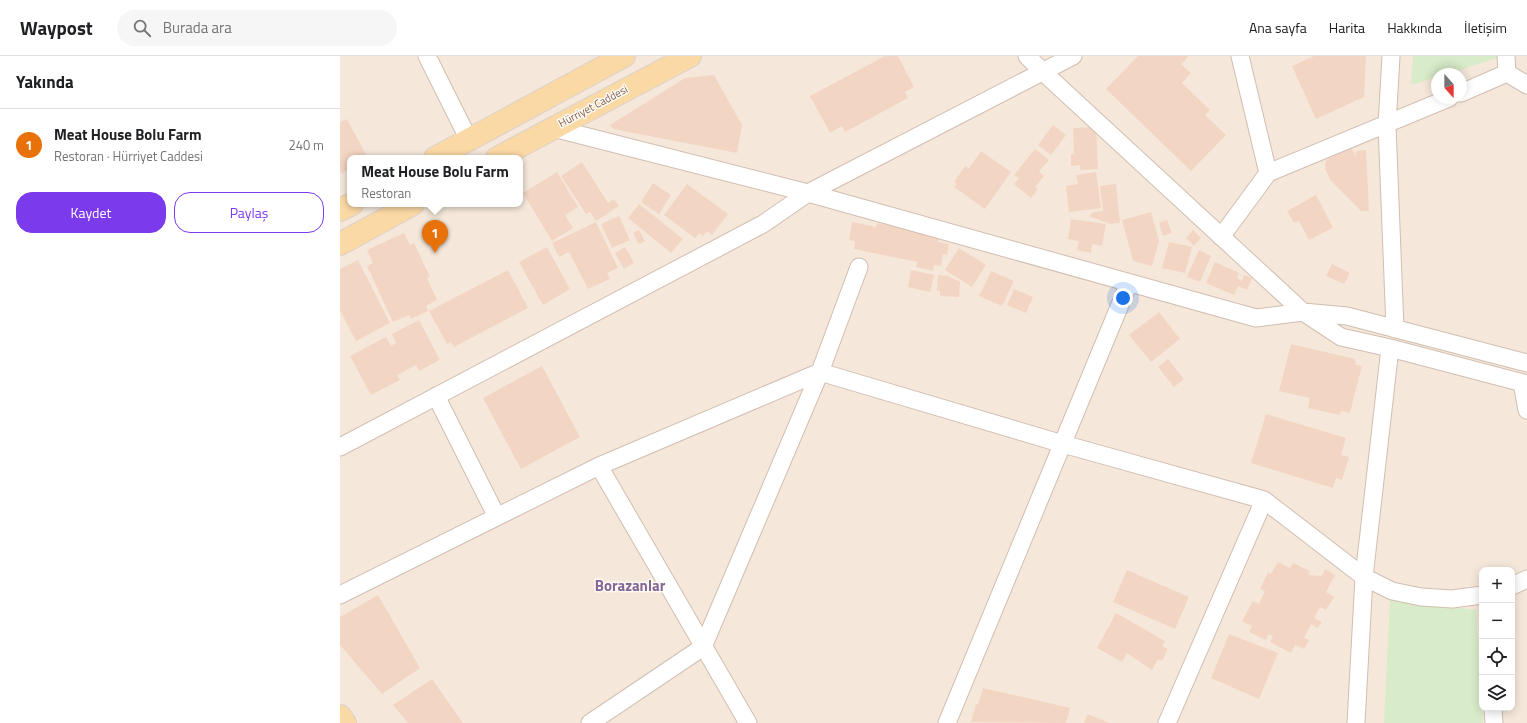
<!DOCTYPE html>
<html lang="tr">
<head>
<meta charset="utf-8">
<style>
	:root { --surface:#fff; --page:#f6f6f6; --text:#202124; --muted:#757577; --line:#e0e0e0; --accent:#7c3aed }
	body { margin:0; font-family:"Titillium Web",sans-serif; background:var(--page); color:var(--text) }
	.controls { position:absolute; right:12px; bottom:12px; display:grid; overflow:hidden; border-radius:8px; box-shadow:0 2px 10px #0003 }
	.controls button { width:36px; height:36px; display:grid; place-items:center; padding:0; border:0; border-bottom:1px solid var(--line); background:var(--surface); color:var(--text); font:20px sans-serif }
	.compass { position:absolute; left:1091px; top:12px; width:36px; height:36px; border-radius:50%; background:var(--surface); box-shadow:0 2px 10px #0003; rotate:159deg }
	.you { position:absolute; left:783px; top:242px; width:14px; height:14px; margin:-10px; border:3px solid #fff; border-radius:50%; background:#1a73e8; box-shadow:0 0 0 6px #1a73e833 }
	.badge { display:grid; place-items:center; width:26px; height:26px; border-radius:50%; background:var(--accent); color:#fff; font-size:13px; font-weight:700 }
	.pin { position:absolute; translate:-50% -33px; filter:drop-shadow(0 1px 2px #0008) }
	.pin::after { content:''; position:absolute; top:21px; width:14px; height:12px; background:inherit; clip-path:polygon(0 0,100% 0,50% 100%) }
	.popup { position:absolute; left:7px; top:99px; width:176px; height:52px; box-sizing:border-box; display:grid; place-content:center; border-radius:8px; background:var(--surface); filter:drop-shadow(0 1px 3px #0005); font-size:13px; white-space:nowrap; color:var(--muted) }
	.popup b { font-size:15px; color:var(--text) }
	.popup::after { content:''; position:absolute; left:50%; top:100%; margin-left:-8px; border:8px solid transparent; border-top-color:var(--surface) }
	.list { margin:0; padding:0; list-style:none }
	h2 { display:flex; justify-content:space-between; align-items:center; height:52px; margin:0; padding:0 16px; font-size:17px }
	h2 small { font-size:13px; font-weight:400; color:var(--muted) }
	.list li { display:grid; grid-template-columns:26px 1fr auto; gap:12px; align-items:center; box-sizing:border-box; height:72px; padding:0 16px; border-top:1px solid var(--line) }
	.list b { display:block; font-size:15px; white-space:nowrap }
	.list p { margin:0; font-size:13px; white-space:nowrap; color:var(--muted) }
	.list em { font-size:13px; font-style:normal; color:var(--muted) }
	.actions { display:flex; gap:8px; padding:12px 16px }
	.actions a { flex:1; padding:9px 0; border:1px solid var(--accent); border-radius:16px; text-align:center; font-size:14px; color:var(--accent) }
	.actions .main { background:var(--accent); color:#fff }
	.icon { flex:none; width:22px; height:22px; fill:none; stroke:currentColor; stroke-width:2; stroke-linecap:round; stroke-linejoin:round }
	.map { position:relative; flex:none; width:1187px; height:667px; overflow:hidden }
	header { display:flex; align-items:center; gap:24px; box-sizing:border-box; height:56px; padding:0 20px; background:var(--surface); border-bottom:1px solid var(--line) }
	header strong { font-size:19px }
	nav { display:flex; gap:22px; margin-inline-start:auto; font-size:14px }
	.search { width:280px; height:36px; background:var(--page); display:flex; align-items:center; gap:10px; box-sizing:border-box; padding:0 14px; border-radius:22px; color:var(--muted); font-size:15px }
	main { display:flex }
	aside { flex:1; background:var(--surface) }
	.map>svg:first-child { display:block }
</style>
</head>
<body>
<header>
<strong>Waypost</strong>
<div class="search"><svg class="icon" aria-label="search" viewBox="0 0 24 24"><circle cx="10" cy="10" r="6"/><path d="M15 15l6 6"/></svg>Burada ara</div>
<nav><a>Ana sayfa</a><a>Harita</a><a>Hakkında</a><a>İletişim</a></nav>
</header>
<main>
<aside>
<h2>Yakında<small></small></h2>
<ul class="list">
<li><span class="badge" style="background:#e8710a">1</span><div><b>Meat House Bolu Farm</b><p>Restoran · Hürriyet Caddesi</p></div><em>240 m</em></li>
</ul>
<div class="actions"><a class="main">Kaydet</a><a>Paylaş</a></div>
</aside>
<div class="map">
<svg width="1187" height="667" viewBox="0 0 1187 667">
	<rect width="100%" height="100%" fill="#fdf6ec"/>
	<path fill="#f5e8da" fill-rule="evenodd" d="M0,0H1187V667H0ZM1097,18H1121V42H1097ZM10,102H180V148H10ZM1142,514H1172V652H1142Z"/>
	<path fill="#d8ecc9" d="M1073,0H1156L1157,2L1107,18H1097V21L1071,29Z
		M1050,543L1136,554L1143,667H1044Z"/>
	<path fill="#f3d5c3" d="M545,0H558L574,31L565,36L568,42L505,76L502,70L490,77L470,40Z
		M798,0H847L848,1L841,8L851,17L842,27L870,54L865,59L886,79L851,115L766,33Z
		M974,0H1026L1024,41L976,63L952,10Z
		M374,19L402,69L397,97L273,73L270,69L345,22Z
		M7,63L28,102H10V113L0,118V66Z
		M713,69L726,79L711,99L698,89Z
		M756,71L758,113L740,114V109L731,110V98H734L733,72Z
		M1011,91L1016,101V95L1026,94L1029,155H1021L990,124L985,112L986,104Z
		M695,93L709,104L699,115L704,120L695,131L698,133L691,142L674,128L679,122L674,119Z
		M641,95L671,116L645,153L614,131L617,128L614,126L625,110L629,112Z
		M242,106L268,147L274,143L279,150L256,165L250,156L246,158L221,120Z
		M217,116L238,151L225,159L233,172L212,185L183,137Z
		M756,116L761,152L729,156L726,130L738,128L736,119Z
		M313,127L331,139L319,158L301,146Z
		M347,128L388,158L372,179L367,175L363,180L359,177L355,182L324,159Z
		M776,128L780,167L770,168L749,160L753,156L763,155L760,130Z
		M976,139L993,172L969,184L959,165L954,167L947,155Z
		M299,148L343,183L331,197L288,162Z
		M811,156L819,185L812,210L793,205L782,164Z
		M279,160L290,184L272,192L261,168Z
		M731,163L766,168L762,190L752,188L751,197L737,194L739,185L728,183Z
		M827,164L832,177L823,180L819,167Z
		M256,166L278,212L267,217L270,223L248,233L229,196L219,201L212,187Z
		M512,166L536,171L537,167L600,179L598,186L609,188L607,199L603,198L601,210L594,209L593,215L576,211L577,206L514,193L515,185L509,184Z
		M299,174L305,185L299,188L293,177Z
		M853,174L861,182L854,190L846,182Z
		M64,177L70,189L74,187L90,221L87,222L97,244L86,250L88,255L71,263L69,259L53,266L27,210L33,207L27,194Z
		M829,186L852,191L845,217L822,212Z
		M207,191L230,233L203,249L179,206Z
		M285,191L294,207L284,213L275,197Z
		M619,192L646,209L632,231L605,214Z
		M859,194L871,200L860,226L847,221Z
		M18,204L50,267L16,285L0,254V213Z
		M875,206L899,217L897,222L902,225L904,219L912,222L907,234L898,230L894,239L866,227Z
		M992,208L1010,217L1004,228L986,220Z
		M168,214L188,252L114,291L111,286L107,288L89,255Z
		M571,214L594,219L590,236L568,231Z
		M651,215L674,225L662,250L639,240Z
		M598,219L608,220L620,226L619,241L600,240V235H597Z
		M674,233L693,241L686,257L667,249Z
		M819,256L840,283L811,306L789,279Z
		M79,264L100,304L79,315L76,309L57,319L60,324L31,339L10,300L46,281L51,290L56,287L52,278Z
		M951,288L1015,303L1016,309L1022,310L1010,357L1001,355L1000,359L968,352L970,342L939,335Z
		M828,303L844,323L834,331L818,311Z
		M202,310L240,381L181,413L143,342Z
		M926,358L1006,382L1001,399L1009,401L1002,424L996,422L993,432L911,407Z
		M938,506L950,512L953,507L970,515L968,519L982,520L985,513L995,519L986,536L994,541L986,554L980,551L974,562L982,566L978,572L971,568L964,582L969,584L964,593L955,589L951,597L930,586L933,580L929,578L926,584L909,576L912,570L902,565L913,545L919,548L925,535L920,533L928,516L931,518Z
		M787,514L849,541L835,573L773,546Z
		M38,539L80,612L42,638L0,589V561Z
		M776,557L825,585L822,590L828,593L822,605L818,603L812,614L787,597L782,606L757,592Z
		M889,578L938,597L919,643L871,622Z
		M92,623L123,667H68L53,649Z
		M643,632L730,652L726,667L631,666L636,648L638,649Z
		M748,658L769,667H744Z"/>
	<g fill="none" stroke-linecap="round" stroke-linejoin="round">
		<defs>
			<path id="street" d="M87,0L129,84
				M687,0L702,15L963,256L1001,281L1050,292L1187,328
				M900,0L928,117
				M1051,0L1047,69L1055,273
				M1166,0L1167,17
				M1121,37L1167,17L1187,29
				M213,72L468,137L916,262L963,256L1007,260L1187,307
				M881,181L928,117L1109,42
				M1182,327L1187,354
				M96,340L157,461
				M0,391L423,168L468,137L733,0
				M259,410L480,316L723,388L924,444
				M1172,530L1187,523
				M0,539L259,410L408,667
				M1153,652L1154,667
				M250,667L363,591L480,316L519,211
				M607,667L789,227
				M827,667L924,444L1024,521L1052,535L1081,541L1112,543L1142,539
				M1016,667L1024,521L1050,292"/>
			<path id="primary" d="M95,102L284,0
				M157,102L350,0
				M0,154L12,148
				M0,188L73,148
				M0,660L5,667"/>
		</defs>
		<use href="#street" stroke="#d1beb0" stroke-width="19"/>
		<use href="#primary" stroke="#dad1cd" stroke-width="24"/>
		<use href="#street" stroke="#fff" stroke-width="17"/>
		<use href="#primary" stroke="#fbd9a5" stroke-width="22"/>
	</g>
	<g text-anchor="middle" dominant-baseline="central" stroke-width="3" stroke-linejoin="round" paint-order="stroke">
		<g font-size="11" fill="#7a5c4d" stroke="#fffaf3">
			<text transform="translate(253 50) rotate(-28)">Hürriyet Caddesi</text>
		</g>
		<g font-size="15" font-weight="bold" fill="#846695" stroke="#fffaf3">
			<text x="290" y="529">Borazanlar</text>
		</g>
	</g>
</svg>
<div class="controls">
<button>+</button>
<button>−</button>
<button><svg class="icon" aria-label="locate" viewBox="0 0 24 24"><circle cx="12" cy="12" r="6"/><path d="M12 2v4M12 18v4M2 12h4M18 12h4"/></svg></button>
<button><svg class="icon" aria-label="layers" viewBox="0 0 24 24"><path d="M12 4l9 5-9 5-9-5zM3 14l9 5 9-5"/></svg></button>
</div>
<svg class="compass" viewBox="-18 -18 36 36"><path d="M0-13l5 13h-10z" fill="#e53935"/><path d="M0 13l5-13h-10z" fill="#757577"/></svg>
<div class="you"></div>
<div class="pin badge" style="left:95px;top:197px;background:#e8710a">1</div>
<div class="popup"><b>Meat House Bolu Farm</b>Restoran</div>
</div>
</main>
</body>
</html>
